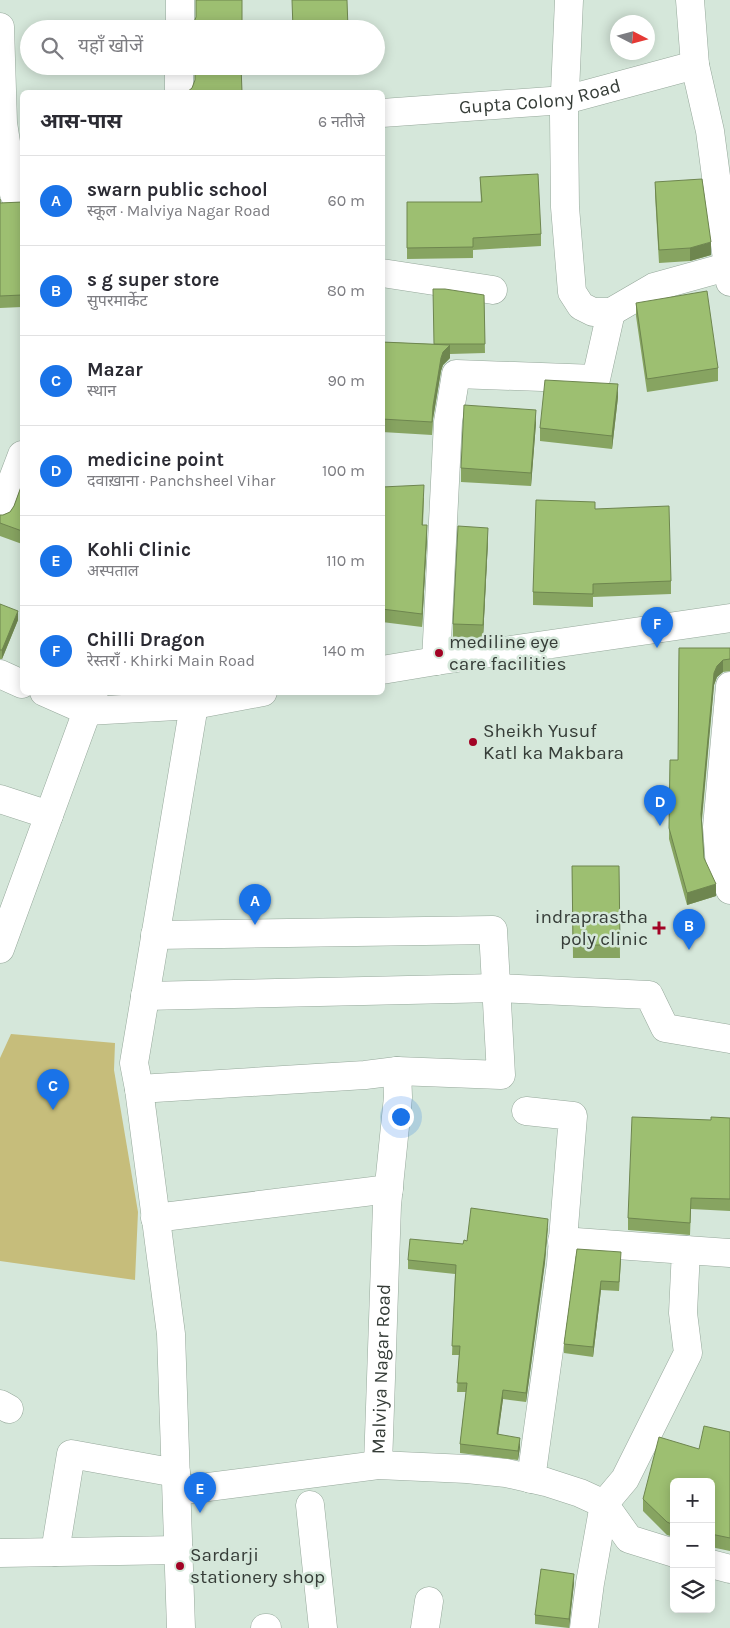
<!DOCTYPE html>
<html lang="hi">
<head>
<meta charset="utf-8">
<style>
	:root { --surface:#fff; --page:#f7f7f7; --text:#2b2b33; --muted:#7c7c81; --line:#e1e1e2; --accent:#1a73e8 }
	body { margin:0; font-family:Karla,"Noto Sans Devanagari",sans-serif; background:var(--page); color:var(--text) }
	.controls { position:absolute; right:15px; bottom:15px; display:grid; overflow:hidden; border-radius:8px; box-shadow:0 2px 12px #0003 }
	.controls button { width:45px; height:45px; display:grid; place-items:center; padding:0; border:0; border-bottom:1px solid var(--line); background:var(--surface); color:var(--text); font:25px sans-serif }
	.compass { position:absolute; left:610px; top:15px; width:45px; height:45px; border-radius:50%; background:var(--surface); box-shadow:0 2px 12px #0003; rotate:96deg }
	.you { position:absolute; left:400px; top:1116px; width:18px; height:18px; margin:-12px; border:4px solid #fff; border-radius:50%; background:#1a73e8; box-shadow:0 0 0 8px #1a73e833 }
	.badge { display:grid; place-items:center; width:32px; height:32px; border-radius:50%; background:var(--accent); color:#fff; font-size:16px; font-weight:700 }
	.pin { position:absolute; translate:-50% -41px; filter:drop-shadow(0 1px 2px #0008) }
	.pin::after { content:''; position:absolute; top:26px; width:18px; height:15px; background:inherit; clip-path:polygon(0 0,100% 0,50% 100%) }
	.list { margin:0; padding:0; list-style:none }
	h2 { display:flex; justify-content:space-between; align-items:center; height:65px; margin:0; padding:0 20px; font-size:21px }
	h2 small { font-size:16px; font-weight:400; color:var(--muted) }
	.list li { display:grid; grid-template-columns:32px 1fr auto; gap:15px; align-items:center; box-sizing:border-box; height:90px; padding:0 20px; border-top:1px solid var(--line) }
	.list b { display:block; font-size:19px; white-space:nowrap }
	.list p { margin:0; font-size:16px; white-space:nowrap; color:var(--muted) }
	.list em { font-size:16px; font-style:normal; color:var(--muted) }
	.icon { flex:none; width:28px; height:28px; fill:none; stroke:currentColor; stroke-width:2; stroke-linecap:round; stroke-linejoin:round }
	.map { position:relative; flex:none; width:730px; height:1628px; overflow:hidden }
	.search { position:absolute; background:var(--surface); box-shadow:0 2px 12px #0003; left:20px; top:20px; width:365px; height:55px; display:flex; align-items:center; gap:12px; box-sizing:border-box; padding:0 18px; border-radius:28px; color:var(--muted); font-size:19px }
	.panel { position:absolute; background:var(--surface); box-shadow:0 2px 12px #0003; left:20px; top:90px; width:365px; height:605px; border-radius:8px }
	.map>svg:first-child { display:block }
</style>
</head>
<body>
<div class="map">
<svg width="730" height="1628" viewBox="0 0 730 1628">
	<rect width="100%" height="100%" fill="#d5e7da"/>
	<path fill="#c6bd7b" d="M11,1034L115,1043L114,1070L138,1212L135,1280L0,1261V1058Z"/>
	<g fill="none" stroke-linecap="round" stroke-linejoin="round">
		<defs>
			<g id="minor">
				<path d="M569,0L564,115L565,207L572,292L581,306L593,312H611L654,287L730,266"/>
				<path d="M690,0L695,65L710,131L730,282"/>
				<path d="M0,27L3,123L14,194"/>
				<path d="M180,29V0"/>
				<path d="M179,92V66"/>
				<path id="s1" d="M382,113L565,100L695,65"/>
				<path d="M382,273L493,290"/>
				<path d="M0,513L22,455"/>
				<path d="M436,661L448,422L456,374L596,379L611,312"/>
				<path d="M730,686L717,827L720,868L730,890"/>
				<path d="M0,799L49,815"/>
				<path d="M0,949L94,692"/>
				<path d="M145,996L496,988L649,995L665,1028L730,1039"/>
				<path d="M139,1089L365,1075L397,1071L501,1075L493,930L155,935"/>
				<path d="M526,1111L573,1116L561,1264L531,1479"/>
				<path d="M155,1218L389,1189"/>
				<path d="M562,1241L686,1250L683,1313L688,1353L625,1479L604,1504L590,1583L584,1628"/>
				<path d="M686,1250L730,1253"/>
				<path d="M0,1404L9,1409"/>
				<path id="s2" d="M378,1465L387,1205L398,1097L397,1071"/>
				<path d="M177,1491L378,1465L467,1469L506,1473L546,1482L580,1493L604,1504L629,1539L674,1553"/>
				<path d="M310,1505L323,1628"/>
				<path d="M55,1552L71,1454L176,1473"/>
				<path d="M0,1553L179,1550"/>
				<path d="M711,1564L730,1569"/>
				<path d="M181,1628L171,1334L139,1089L134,1063L194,705"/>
				<path d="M265,1628H267"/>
				<path d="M425,1628L429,1601"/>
			</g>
			<path id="tertiary" d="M382,670L436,661L730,618
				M0,674L22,684
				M44,692L87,711L194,705L263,692"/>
		</defs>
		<use href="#minor" stroke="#96a89b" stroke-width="29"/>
		<use href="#tertiary" stroke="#96a89b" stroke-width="29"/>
		<use href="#minor" stroke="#fff" stroke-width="28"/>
		<use href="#tertiary" stroke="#fff" stroke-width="28"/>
	</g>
	<path fill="#87a461" d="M294,66H326L294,68Z
		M480,177L541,234V246L473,250V258L407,259V202H481Z
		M655,182L711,255L690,261L659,263L655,195Z
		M0,199V203L22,202V307L0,308Z
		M484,295L485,353L450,354V358L443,365L441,371L433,419L432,435L382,432V342L434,344Z
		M636,303L718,368V381L647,392L636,316Z
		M618,397L612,449L540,441V428Z
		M536,423L531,486L461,482V468Z
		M22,484V544L0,536V515H3L10,512L14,506Z
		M382,487L424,498L423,525L427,538L422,627L382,622Z
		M595,509L671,581V594L593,597V607L533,605V592Z
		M488,541L483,638L453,637V624Z
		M0,604L18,620L2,659H0Z
		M679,648H730V671L723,672L717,677L714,685L702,820L704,858L716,896L687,905L669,839L670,760H678Z
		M572,866H619L620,958H573Z
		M730,1118V1211L691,1209L690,1235L628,1230V1218L711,1120Z
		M548,1228L545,1262L526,1402L503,1399L498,1434L520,1447L518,1460L460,1453V1444L466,1392H457L459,1355H452L455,1274L408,1269V1260L463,1244L467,1241Z
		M577,1249L621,1261L619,1291L601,1290L593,1357L564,1353V1344Z
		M730,1432V1551L711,1547V1482H674V1537L667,1535L643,1511V1499L699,1449Z
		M574,1583L569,1628L535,1624V1615Z"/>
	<path fill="#6e864f" d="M711,242V255L690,261V248Z
		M450,345V358L443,365L441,371L433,419L432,435L433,406L441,358L443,352Z
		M618,384V397L612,449V436Z
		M536,410V423L531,486V473Z
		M427,525V538L422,627V614Z
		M488,528V541L483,638V625Z
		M18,611V620L2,659V650Z
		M723,660V672L717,677L714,685L701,826V814L714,673L717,666Z
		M716,884V896L687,905V893Z
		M548,1219L545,1262L526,1402V1393Z
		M601,1281V1290L593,1357V1347Z
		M503,1390V1399L497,1443V1434Z
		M520,1438V1447L518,1460V1451Z
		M574,1574V1583L569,1628V1619Z"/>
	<path fill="#9dbf71" stroke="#6e864f" d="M196,0H242V29H188L193,25L196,17Z
		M292,0H347L348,29H293Z
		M195,66H241L242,92H187L192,88L195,80Z
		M538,174L541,234L473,238V247L407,248V202H482L480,177Z
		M702,179L711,242L690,248L659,250L655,182Z
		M0,199V203L22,202V295L0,296Z
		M433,289H445L484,295L485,344H434Z
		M707,291L718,368L647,379L636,303Z
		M382,342L450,345L443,352L441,358L433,406L432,422L382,419Z
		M545,380L618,384L612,436L540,428Z
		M464,405L536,410L531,473L461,468Z
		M22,484V531L0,523V515H3L10,512L14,506Z
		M424,485L422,525H427L422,614L382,609V487Z
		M536,500L595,502V509L669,506L671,581L593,584V594L533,592Z
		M458,526L488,528L483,625L453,624Z
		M0,604L18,611L2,650H0Z
		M679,648H730V659L723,660L717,666L714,673L701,814L704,858L716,884L687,893L669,828L670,760H678Z
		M572,866H619L620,945H573Z
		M632,1117L711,1120V1117L730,1118V1199L691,1198L690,1223L628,1218Z
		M471,1208L548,1219L545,1253L526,1393L503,1390L497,1434L520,1438L518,1451L460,1444L467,1383H457L460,1346H452L456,1265L408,1260L410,1239L463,1244L464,1240L467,1241Z
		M577,1249L621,1252L619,1282L601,1281L593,1347L564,1344Z
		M704,1426L730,1432V1538L711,1534V1482H674V1525L667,1522L643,1499L659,1437L699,1449Z
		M541,1569L574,1574L569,1619L535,1615Z"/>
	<g fill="#a20325" stroke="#d5e7da" stroke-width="2">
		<circle cx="439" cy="653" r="5"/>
		<circle cx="473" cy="742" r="5"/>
		<path d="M656.5 920.5h5v5h5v5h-5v5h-5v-5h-5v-5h5z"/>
		<circle cx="180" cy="1566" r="5"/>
	</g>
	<g text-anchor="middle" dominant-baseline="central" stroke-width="5" stroke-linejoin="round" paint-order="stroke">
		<g font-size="19" fill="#363d38" stroke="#d5e7da">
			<text stroke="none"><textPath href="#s1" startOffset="159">Gupta Colony Road</textPath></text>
			<text stroke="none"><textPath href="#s2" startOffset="96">Malviya Nagar Road</textPath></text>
		</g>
		<g font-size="19" fill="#363d38" stroke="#d5e7da" text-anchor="start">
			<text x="449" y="642">mediline eye<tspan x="449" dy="22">care facilities</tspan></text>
			<text x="483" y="731">Sheikh Yusuf<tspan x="483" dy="22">Katl ka Makbara</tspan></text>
			<text x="648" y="917" text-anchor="end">indraprastha<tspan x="648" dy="22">poly clinic</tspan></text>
			<text x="190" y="1555">Sardarji<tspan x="190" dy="22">stationery shop</tspan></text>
		</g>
	</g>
</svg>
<div class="controls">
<button>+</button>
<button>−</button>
<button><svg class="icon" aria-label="layers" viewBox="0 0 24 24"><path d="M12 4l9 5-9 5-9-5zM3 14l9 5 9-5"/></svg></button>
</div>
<svg class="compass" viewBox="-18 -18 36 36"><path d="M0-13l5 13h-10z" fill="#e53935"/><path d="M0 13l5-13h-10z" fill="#7c7c81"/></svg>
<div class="you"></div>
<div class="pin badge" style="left:255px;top:925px">A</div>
<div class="pin badge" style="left:689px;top:950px">B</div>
<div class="pin badge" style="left:53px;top:1110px">C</div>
<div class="pin badge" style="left:660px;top:826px">D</div>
<div class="pin badge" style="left:200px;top:1513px">E</div>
<div class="pin badge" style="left:657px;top:648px">F</div>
<div class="search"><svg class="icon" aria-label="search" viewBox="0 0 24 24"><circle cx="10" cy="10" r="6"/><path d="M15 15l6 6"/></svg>यहाँ खोजें</div>
<section class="panel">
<h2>आस-पास<small>6 नतीजे</small></h2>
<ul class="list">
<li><span class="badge">A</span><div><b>swarn public school</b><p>स्कूल · Malviya Nagar Road</p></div><em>60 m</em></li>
<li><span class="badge">B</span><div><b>s g super store</b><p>सुपरमार्केट</p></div><em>80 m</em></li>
<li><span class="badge">C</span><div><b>Mazar</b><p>स्थान</p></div><em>90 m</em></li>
<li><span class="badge">D</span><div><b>medicine point</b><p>दवाख़ाना · Panchsheel Vihar</p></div><em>100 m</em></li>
<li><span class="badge">E</span><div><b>Kohli Clinic</b><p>अस्पताल</p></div><em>110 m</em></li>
<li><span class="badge">F</span><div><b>Chilli Dragon</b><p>रेस्तराँ · Khirki Main Road</p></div><em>140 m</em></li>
</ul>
</section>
</div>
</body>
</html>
